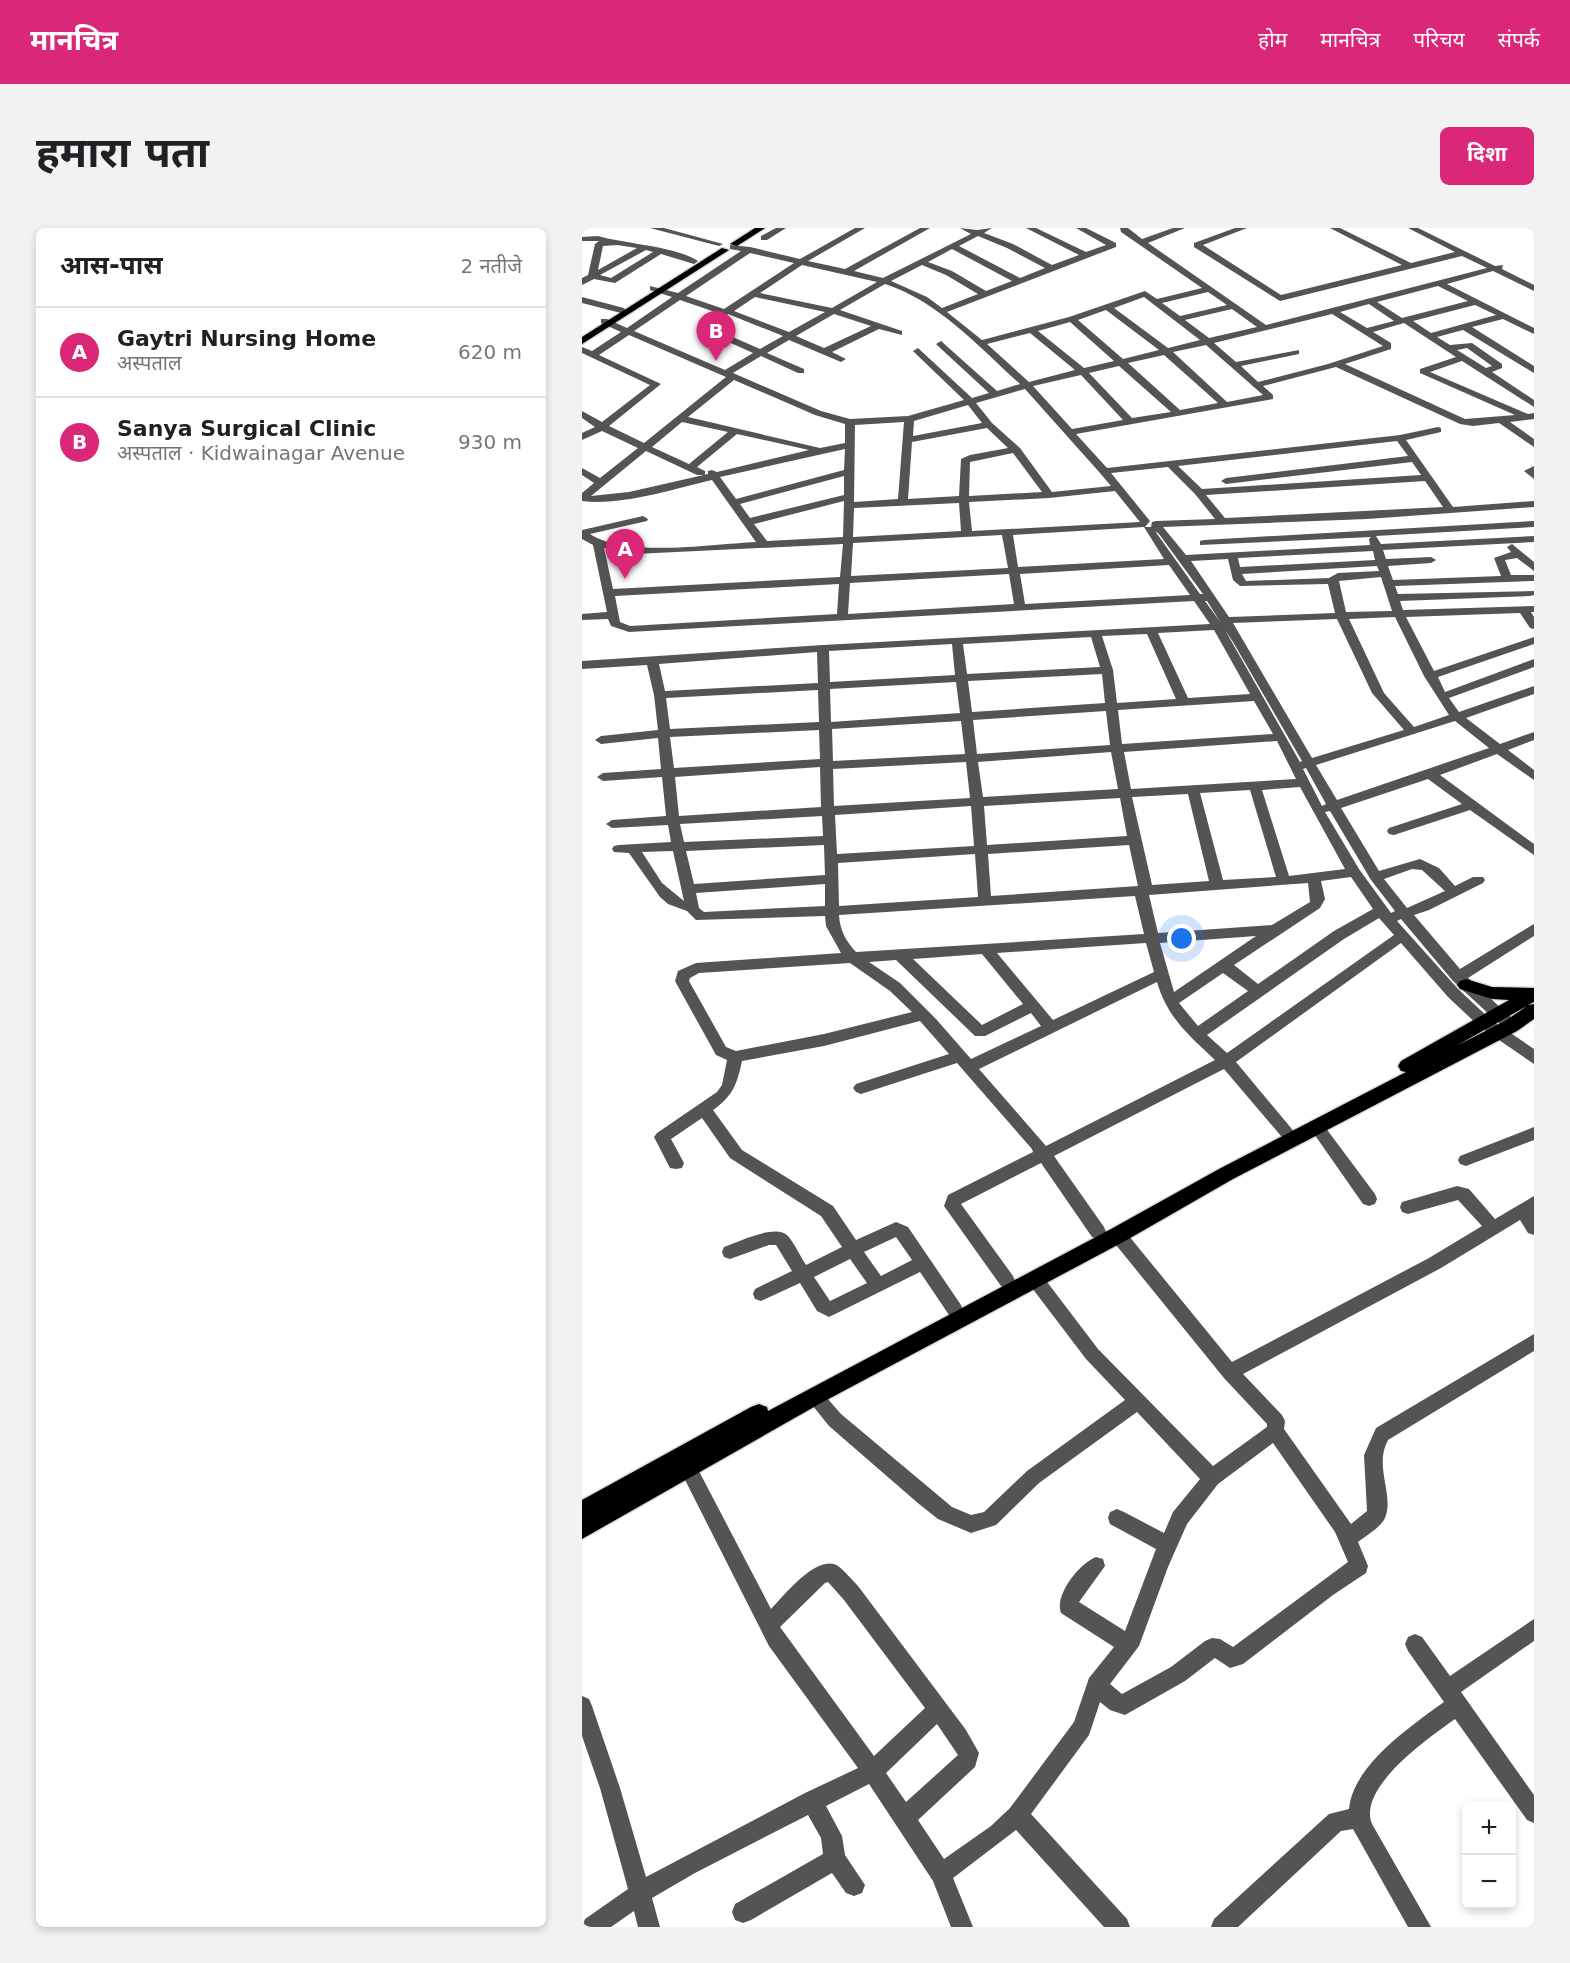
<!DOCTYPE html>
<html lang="hi">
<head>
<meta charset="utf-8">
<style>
	:root { --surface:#fff; --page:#f2f2f2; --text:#202124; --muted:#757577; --line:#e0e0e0; --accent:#db2777 }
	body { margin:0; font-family:"DejaVu Sans","Noto Sans Devanagari",sans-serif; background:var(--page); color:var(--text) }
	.controls { position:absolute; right:18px; bottom:18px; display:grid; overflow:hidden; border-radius:9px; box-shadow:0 3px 9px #0003 }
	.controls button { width:54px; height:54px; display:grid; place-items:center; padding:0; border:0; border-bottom:2px solid var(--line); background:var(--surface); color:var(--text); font:30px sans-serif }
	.you { position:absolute; left:600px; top:711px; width:21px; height:21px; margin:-15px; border:4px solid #fff; border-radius:50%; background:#1a73e8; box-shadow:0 0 0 9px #1a73e833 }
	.badge { display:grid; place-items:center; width:39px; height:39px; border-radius:50%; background:var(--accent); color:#fff; font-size:20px; font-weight:700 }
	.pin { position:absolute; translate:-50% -50px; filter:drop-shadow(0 2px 3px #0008) }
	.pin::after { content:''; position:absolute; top:32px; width:21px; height:18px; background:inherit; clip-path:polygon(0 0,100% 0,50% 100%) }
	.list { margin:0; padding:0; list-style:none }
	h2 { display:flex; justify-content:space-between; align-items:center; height:78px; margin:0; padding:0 24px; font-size:26px }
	h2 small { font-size:20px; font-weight:400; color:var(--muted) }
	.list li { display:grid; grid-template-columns:39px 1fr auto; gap:18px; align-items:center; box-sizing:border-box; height:90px; padding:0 24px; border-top:2px solid var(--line) }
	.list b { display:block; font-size:22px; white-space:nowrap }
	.list p { margin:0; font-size:20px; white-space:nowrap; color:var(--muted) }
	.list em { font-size:20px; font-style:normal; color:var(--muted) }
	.map { position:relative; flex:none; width:952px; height:1699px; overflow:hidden; border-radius:9px }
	header { display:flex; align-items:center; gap:36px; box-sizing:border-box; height:84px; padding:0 30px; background:var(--accent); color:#fff }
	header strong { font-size:28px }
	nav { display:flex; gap:33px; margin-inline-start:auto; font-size:21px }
	.intro { display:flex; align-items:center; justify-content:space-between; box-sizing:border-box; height:144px; padding:0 36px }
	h1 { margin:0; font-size:42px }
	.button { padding:15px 27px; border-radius:9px; background:var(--accent); color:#fff; font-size:21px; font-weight:700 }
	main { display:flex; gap:36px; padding:0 36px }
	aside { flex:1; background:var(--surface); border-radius:9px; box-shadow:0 3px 9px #0003 }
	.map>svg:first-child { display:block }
</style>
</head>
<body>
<header>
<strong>मानचित्र</strong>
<nav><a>होम</a><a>मानचित्र</a><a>परिचय</a><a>संपर्क</a></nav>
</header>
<div class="intro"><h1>हमारा पता</h1><a class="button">दिशा</a></div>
<main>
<aside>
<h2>आस-पास<small>2 नतीजे</small></h2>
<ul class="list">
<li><span class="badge">A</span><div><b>Gaytri Nursing Home</b><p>अस्पताल</p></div><em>620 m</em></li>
<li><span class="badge">B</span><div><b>Sanya Surgical Clinic</b><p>अस्पताल · Kidwainagar Avenue</p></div><em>930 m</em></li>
</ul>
</aside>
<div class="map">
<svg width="952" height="1699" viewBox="0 0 952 1699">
	<rect width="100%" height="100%" fill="#fff"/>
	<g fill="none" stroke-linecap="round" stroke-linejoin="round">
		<defs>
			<path id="major" d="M173,0H183L155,18L148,16Z
				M140,20L147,22L0,116V109Z"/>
			<path id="highway" d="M884,751L910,759L952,760V774L946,777L952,776V791L935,803L651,951L543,1013L239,1175L0,1311V1272L169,1179L177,1176L185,1179L186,1183L529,1001L637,941L824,844L819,843L816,838L819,833L927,772L910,771L878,761L875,757L878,753ZM945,778L923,793L874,818Z"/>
		</defs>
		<use href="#major" stroke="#dbdbdb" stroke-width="3"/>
		<use href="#highway" stroke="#dbdbdb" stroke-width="3"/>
		<path fill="#545454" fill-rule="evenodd" d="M68,0H82L141,16L137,18Z
			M194,0H204L185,12H179V8Z
			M273,0H283L226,33L263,41L338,0H348L272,43L301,50L389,6L378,0L395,2L410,0L402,5L431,16L470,37L497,27L444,0H454L504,24L524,17L494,0H504L534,15V19L365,84L400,112L487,89L563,63L575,71L620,60L539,4L538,0H546L560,11L591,0H603L566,15L684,97L905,40L880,28L698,73L612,19V15L653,0H665L621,17L699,67L820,37L748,0H758L829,35L873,24L826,0H836L913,38L921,37L920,41L952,57V63L911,43L865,56L952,100V106L921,91L890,99L952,138V145L881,102L855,109L868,117L890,115L920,136V140L910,144L952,172V179L880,133L848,144L946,186L952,185V191L928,194L952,211V219L917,195L891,198L878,196L754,139L681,158L691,167V171L494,206L525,240L818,207L856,199L859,200V204L824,212L871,279L952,273V279L785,291L581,299L604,327L788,317L787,311L789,309L618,317V313L622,312L952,293V299L794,308L799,316L952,308V314L801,322L804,331L849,329L854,332L849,335L806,338L811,352L919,348L912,330L929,324L925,319L930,316L952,334V343L935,330L923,332L929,347H952V353L813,358L816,366L952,363V367L948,368L818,373L821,382L952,378V384H949L952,389V401L948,400L938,385L824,389L852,443L952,409V416L856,449L863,464L952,431V439L867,470L877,484L952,458V466L884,490L918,516L952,504V512L926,522L952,542V552L915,526L858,547L952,616V627L888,582L812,607L807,606L805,603L807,600L880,576L846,551L759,580L797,643L838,631L857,640L873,658L891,649H901L903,652L901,655L847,682L832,687L878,741L952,696V708L886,750L931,791L933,795L931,799H921L871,753L819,691L815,693L876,761L908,791L952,821V836L898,799L866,769L819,715L654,834L709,900L712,904L709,908L704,910L699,908L642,841L472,928L522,999L524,1004L522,1009L516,1011L510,1009L459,935L379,976L431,1048L433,1053L431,1058L425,1060L419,1058L362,978L366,967L451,924L450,921L375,835L279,866L274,864L271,860L274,856L367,826L338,793L242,818L160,833C155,856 151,868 131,882L160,922L251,978L274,1012L314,994L326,999L379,1077L381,1082L379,1087L373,1089L367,1087L338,1044L247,1089L235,1083L218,1055L179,1073L173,1071L171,1066L173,1061L210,1043L194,1017H187L148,1031L142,1029L140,1024L142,1019C156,1014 194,995 206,1008C213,1016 218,1028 224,1037L260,1019L239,988L148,930L120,890L89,911L102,935L100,940L94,941L88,940L72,909L75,905L135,864L140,857L145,832L134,827L93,753L96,743L114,735L259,725L244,698L243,688L114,692L105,683L86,676L78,669L47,625L32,624L30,621L32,618L37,617L89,614L86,597L30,600L24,596L30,592L84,588L80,549L21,553L15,549L21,545L79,541L76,510L19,516L13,512L19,508L76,502L72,467L65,437L0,441V433L241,417L628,396L612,373L47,404L29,398L26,391L0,392V386L25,384L11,317L0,311V302L61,288L66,291L65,293L8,306C45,330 130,316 174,314L130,252C91,261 40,278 0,273V265L12,255L0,247V240L18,250L56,220L20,203L0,212V205L13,199L0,190V183L20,194L68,157L0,125V119L10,123L39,104L19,95V91H25L45,100L90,69L68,62V58L96,65L159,23L148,21V17L168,19L218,31ZM396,8L425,20L463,40L438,50L377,18ZM370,21L430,53L404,63L370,43L346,34ZM168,25L212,35L142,81L104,68ZM220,37L295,54L250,80L178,65ZM340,37L364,47L396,66L360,80L345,69L309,53ZM303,56C356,73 398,120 438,156L415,163L359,113L354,116L356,118L407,165L390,170L336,120L331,123L333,125L382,172L326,188L268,191L239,183L151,145L179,128L216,145H222V141L185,125L207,112L259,134L264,131L250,124L297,101L320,107V103L258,82ZM856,58L886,73L820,90L795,74ZM626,64L645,77L598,88L580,75ZM173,69L243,84L207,104L152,83ZM562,69L618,112L586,120L532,80ZM98,72L136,85L118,97V101L171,125L143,142L52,103ZM787,76L812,93L785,100L758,84ZM893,77L914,87L849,105L831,93ZM650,81L675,99L627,110L603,92ZM524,82L577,122L541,131L496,92ZM146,86L201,108L178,121L128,99ZM252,86L289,98L242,120L214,108ZM750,86L801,118L746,136L676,154L659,138L717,126V122L654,134L632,115ZM488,94L532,133L502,140L456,103ZM822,95L874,129L838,141V145L933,187L883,191L763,136L809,121V115L791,104ZM448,105L493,142L447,154L405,116ZM47,107L144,149L62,215L27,198L79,156L17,127ZM624,117L681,167L645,174L591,124ZM885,120L910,138L904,140L875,122ZM582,127L636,175L598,182L546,135ZM537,138L589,184L550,190L507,145ZM499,147L541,192L490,201L451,158ZM152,152L233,187L263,196V215L238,220L106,189ZM443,161L518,245L529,258L470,264L438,220L410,195L394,175ZM386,177L400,195L331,208L332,193ZM100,194L146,204L107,236L70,219ZM322,194L316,271L272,274L273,197ZM405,200L426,220L388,227L379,231L377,268L326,271L330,214ZM155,206L227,222L135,244L130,242L126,243V246L47,264L9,268L64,223L115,247H123V243L115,239ZM815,213L826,228L644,250L639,253L644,256L830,234L839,247L620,261L596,238ZM263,221L262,242L154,271L138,249ZM431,225L460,264L387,268L388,234ZM586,239L613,266L633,291L574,293L570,294L569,299H563L568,293L529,245ZM262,248V267L168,290L158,276ZM843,253L861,279L643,290L624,267ZM533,263L558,294L390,303L387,274L467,270ZM262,273L261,309L185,313L172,296ZM377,275L379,303L271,309L272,280ZM562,299L582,331L436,339L431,307ZM573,303L577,306L621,366H618ZM420,307L426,340L269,348L271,315ZM261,316L258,349L31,361L22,320L53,326ZM791,323L793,332L658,339L656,330ZM646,331L651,352L658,358L746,356L753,385L647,389L609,333ZM587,337L608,367L443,376L438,346ZM795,338L797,343L756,345L747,350L664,353L660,346ZM427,346L432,376L266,386L268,355ZM799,349L810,383L764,384L757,353ZM257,356L255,386L48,398L38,394L33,368ZM623,373H625L639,395ZM813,389L842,448L867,487L832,499L802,465L767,391ZM755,391L790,465L822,502L730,530L651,395ZM632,402L668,466L606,470L576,405ZM643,402L651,414L720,533L718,534ZM565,406L594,471L535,475L531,442L520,408ZM509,409L518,439L385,446L381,416ZM370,416L373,447L248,454L247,423ZM235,424L236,455L83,463L77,436ZM520,446L523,475L390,484L386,453ZM374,454L378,485L249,494L248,461ZM236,462L237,494L88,501L84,470ZM672,473L691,506L540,516L536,482ZM524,483L528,517L395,526L391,492ZM379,493L383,526L251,533L250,501ZM873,493L907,520L755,572L734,537ZM237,502L238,531L92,540L88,509ZM695,513L714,551L549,561L542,524ZM529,524L536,561L401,569L396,534ZM384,534L388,570L252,578L251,541ZM238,539L239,579L97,588L93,549ZM724,540L744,576L740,578L721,541ZM718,559L763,641L707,648L680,562ZM668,562L694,649L641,652L618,565ZM606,566L627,653L570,657L550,569ZM538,570L545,608L405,617L402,578ZM389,578L392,618L255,626L253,587ZM748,583L789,652L813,683L809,685L777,641L743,584ZM240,588L241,608L102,614L98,596ZM242,617L243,647L112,656L104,623ZM547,617L556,658L409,668L406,626ZM91,623L102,673L80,655L60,624ZM393,626L396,669L257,678L256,635ZM830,641L840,642L863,663L825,680L802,651ZM769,649L791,681L752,703L676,756L652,737L738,680L743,671L739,653ZM726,655L728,674L690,697L576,705L567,667ZM243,656V678L122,684L117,680L114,665ZM553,668L562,706L274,724C264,713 258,703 257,687ZM797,690L812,707L645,825L625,807L762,711ZM674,708L592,764L578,715ZM564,715L572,744L471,792L415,725ZM400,726L441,776L400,797L331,731ZM314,732L393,808H403L449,785L459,798L389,831L354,791L318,755L287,734ZM268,735L308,763L330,784L242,806L154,823L144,819L107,753L108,750L117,745ZM641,745L666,763L616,798L597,775ZM575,754C586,791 607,807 633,832L464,918L397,841ZM314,1009L330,1032L299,1048L282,1024ZM268,1031L285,1055L248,1073L232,1049Z
			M16,8C43,16 93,18 116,33L112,36L79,26L33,55L12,51L0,57V50L6,47L13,16L17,13H0V9ZM35,17L55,20L16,42L21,18ZM64,22L71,24L29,50L18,47Z
			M0,69L42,80L43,82L39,85L0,75Z
			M952,238V251L942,243Z
			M735,893L740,895L793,966L795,971L793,976L787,978L781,976L730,903L727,899L730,895Z
			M952,899V912L884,938L878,936L876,932L878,928Z
			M875,958L887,961L913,991L952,968V1007L946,1005L938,992L859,1040L661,1146L700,1187L703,1193L702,1201L769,1296L785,1283L782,1227L794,1200L952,1106V1123L806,1212C791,1239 814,1269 802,1292C797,1300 784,1308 776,1314L786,1338L784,1345L751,1367L661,1436L648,1440L633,1430L603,1453L543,1487L528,1482L518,1474L507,1507L449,1586L545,1691L548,1699H522L434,1602L371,1650L391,1699H369L351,1653L287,1556L244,1578L260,1608L263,1627L283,1657L280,1665L272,1668L264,1665L250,1645L169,1692L161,1695L153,1692L150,1684L153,1676L241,1626L239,1610L226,1587L113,1645L70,1670L78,1699H56L52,1683L29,1699H0L3,1691L46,1661L18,1560L0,1508V1468L7,1471L10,1478L38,1560L64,1649L223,1565L276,1540L187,1418L96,1238L93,1232L96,1226L102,1224L108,1226L189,1381C202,1368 235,1325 256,1338C263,1343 270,1352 276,1358L384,1502L397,1525L393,1539L336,1592L362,1631L409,1598L428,1580L492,1494L507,1450L532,1419L479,1385C472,1367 498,1335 514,1329L521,1331L523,1338L497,1374L543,1403L574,1321L528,1296L526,1290L528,1284L535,1281L542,1284L582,1305L591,1284L618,1251L555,1184L457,1255L414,1297L389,1305L356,1291L337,1276L247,1198L223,1168L226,1162L232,1160L238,1162L259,1186L370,1279L389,1287L402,1284L445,1243L543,1172L504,1131L447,1056L445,1051L447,1046L453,1044L459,1046L516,1121L631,1238L685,1199V1196L642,1150L530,1012L528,1007L530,1002L536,1000L542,1002L650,1134L847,1030L900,998L876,972L826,986L820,984L818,979L820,974ZM691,1215L753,1304L766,1334L651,1419L638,1411L630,1410L623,1413L589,1439L540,1466L528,1456L557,1418L586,1339L605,1296L636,1256ZM246,1354L262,1372L343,1480L292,1528L198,1399L243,1355ZM355,1496L376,1527L324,1574L304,1545Z
			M952,1391V1413L879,1464L952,1567V1595L945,1592L873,1491C848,1509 775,1559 790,1596L849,1699H826L771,1601L759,1603L656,1699H629L632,1691L747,1586L767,1581C771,1537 829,1498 862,1474L826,1423L823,1416L826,1409L833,1406L840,1409L868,1448Z"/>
		<use href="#major" fill="#000" fill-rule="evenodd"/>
		<use href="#highway" fill="#000" fill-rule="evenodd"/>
	</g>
</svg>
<div class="controls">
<button>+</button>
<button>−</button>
</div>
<div class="you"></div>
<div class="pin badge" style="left:43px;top:351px">A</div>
<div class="pin badge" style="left:134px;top:133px">B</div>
</div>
</main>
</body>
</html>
